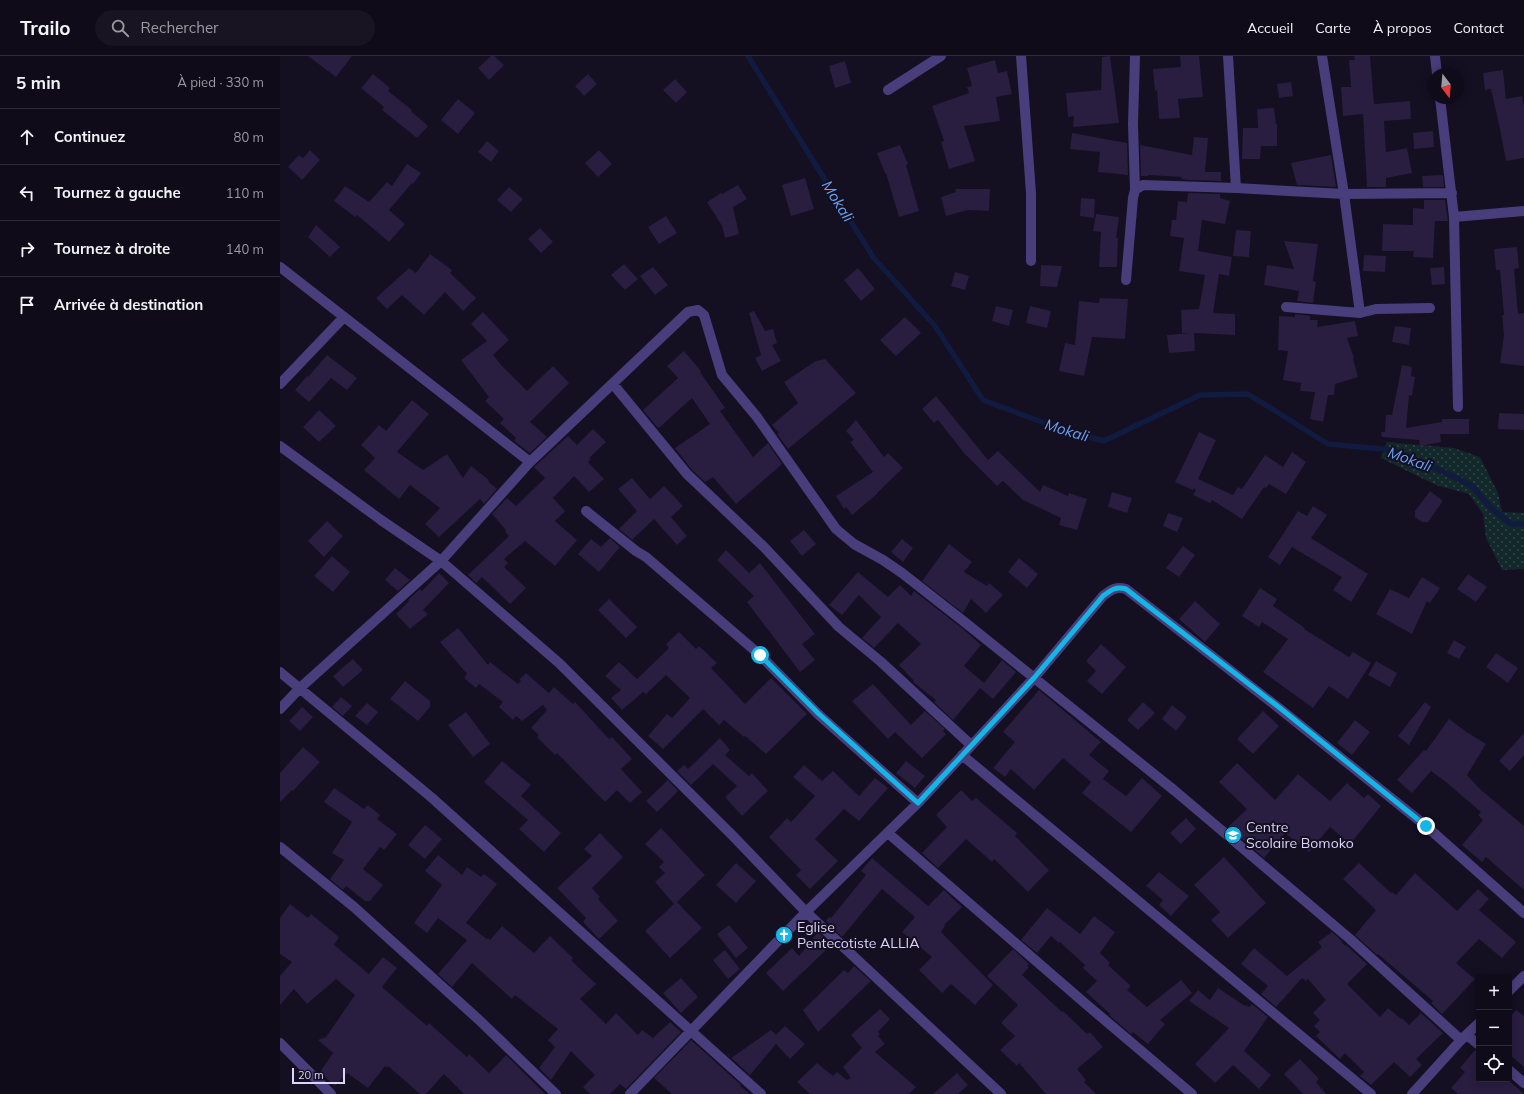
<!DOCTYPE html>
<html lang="fr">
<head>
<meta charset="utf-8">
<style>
	:root { --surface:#0f0b19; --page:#181422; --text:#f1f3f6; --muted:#9b9ba2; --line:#2f2b38 }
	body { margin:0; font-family:Mulish,sans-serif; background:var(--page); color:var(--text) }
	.controls { position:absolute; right:12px; bottom:12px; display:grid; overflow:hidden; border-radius:4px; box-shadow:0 2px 10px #0003 }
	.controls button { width:36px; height:36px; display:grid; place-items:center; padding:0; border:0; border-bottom:1px solid var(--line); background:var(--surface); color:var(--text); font:20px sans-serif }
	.compass { position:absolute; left:1148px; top:12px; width:36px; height:36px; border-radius:50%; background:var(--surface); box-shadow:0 2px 10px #0003; rotate:164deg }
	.scale { position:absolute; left:12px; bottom:10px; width:53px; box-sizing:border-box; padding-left:4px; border:2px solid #ddd3fb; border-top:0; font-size:11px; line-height:14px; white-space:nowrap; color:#ddd3fb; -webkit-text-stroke:3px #140f21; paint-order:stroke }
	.stop { position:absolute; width:12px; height:12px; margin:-9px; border:3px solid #14b6e6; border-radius:50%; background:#fff }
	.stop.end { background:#14b6e6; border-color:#fff; box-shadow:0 1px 4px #0008 }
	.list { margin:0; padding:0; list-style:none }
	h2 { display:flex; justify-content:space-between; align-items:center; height:52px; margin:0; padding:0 16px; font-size:17px }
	h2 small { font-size:13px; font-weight:400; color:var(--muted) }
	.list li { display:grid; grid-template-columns:26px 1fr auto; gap:12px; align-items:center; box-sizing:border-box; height:56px; padding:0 16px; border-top:1px solid var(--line) }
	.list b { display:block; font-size:15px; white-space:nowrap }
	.list em { font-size:13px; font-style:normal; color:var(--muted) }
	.icon { flex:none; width:22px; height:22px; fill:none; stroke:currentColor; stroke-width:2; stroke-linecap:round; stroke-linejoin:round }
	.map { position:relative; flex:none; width:1244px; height:1038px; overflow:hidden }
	header { display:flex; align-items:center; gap:24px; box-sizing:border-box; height:56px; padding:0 20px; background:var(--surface); border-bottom:1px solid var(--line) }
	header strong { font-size:19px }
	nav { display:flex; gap:22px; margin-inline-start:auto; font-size:14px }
	.search { width:280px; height:36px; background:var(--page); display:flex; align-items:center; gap:10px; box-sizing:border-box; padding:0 14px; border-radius:22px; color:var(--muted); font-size:15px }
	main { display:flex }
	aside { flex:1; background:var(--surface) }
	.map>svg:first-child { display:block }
</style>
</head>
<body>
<header>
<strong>Trailo</strong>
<div class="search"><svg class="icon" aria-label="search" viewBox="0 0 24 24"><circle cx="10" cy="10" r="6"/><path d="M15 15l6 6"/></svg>Rechercher</div>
<nav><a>Accueil</a><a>Carte</a><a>À propos</a><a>Contact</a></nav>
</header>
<main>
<aside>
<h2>5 min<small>À pied · 330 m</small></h2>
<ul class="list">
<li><svg class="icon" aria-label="ahead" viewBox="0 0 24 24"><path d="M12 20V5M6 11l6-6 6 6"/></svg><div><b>Continuez</b></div><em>80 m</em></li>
<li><svg class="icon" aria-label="left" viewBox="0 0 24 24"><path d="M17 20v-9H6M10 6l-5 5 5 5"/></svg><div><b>Tournez à gauche</b></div><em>110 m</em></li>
<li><svg class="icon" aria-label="right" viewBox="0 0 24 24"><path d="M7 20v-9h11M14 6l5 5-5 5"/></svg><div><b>Tournez à droite</b></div><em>140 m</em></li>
<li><svg class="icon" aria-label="arrive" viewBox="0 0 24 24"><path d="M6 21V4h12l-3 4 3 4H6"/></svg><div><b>Arrivée à destination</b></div></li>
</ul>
</aside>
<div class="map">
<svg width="1244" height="1038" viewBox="0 0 1244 1038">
	<defs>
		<pattern id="grass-dots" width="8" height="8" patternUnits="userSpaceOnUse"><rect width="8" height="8" fill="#13282a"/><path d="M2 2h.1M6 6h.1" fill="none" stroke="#35464a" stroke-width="1.8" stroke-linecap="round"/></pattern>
	</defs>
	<rect width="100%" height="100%" fill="#140f21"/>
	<path fill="url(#grass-dots)" d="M1107,386L1174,392L1200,401L1218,437L1222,456L1244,457V513L1222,514L1206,482L1203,458L1189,438L1156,429L1101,402Z"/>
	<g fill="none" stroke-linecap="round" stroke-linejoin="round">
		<path stroke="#101b3f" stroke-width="5.5" d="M468,0L593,201L655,270L703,344L778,372L824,385L920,339L968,338L1048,388L1113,394L1162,415L1192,430L1210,451L1231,468H1244"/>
	</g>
	<path fill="#291d40" d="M28,0H72L56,21Z
		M211,0H214L224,9L209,24L198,12Z
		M830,0L839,67L793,71L794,60L788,61L786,37L821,34L822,1Z
		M900,0H919L923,41L898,43L900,62L879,63L877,34L875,35L873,13L901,11Z
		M1074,0H1090L1094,48L1130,45L1131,63L1104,65L1106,96L1127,92L1132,117L1106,122V131H1087L1083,58L1063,60L1061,31H1071L1069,4H1075Z
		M715,4L718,17L727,15L732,38L716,41L720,65L684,70L695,105L669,113L661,86L664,85L652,50L689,37L687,31L692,30L687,12Z
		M565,5L571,27L555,32L549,10Z
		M1223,14L1226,43L1242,40L1244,50V102L1226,105L1220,73L1211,33L1205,34L1203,17Z
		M93,18L110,32L108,35L132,54L131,55L148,70L137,82L102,54L104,51L81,32Z
		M308,18L317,28L304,40L295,30Z
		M395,23L407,36L396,47L383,34Z
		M1011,26L1013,40L999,42L997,28Z
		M178,43L195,57L178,78L161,64Z
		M994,52L996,68H997V90H981L980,103H962L963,72H978L977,53Z
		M1153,75L1154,91L1134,93L1133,77Z
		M792,77L847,87L848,119L818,116L820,96L790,93Z
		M914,81L928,82L925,116H941V125L908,124L901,123L902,121L868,119V120H861L860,89L912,99Z
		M207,85L219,95L211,106L198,96Z
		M620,89L628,108L626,109L639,155L619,161L606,117H605L597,97Z
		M30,94L40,104L22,124L8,111L19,99L23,102Z
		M319,94L332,108L318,121L305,107Z
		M1051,99L1056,131L1017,129L1011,107Z
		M127,108L141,117L133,128L132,127L109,154L125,168L109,186L77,159L75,161L54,145L65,130L89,146L107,126L112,130Z
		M1163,119L1164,131H1143L1142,120Z
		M525,122L534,153L511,160L502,129Z
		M458,129L467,143L453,151L459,178L445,182L442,170L427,146L441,137L442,138Z
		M229,131L243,143L231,156L217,144Z
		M675,133H710L709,155L688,154L666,160L661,141L676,136Z
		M908,137L940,138V142L950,145L945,168L922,164L918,195L952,201L949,220L939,218L933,257L955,258V279L914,277L915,295L889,297L887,279L910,277H902L901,254L919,253L925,219L899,215L904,182L890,180L892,164H896L898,145L907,146Z
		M801,142L815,143L814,162L800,160Z
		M1144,144H1165L1168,165H1155L1153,202L1133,201L1134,195H1102L1103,168L1133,169V152L1144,153Z
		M816,158L839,161L836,182H838L837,211H819L821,176L813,175Z
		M386,160L397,177L379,188L368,171Z
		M36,169L60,191L50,201L28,181Z
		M260,172L273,186L261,197L248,183Z
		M956,174L971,175L969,201L953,200Z
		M1004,185L1038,188L1033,225L1036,226L1033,247L1017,245L1019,235L984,229L987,209L1014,213Z
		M1237,191L1239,212L1234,213L1238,258L1244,257V310L1220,307L1224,279L1222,259H1224L1220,214H1216L1214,193Z
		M150,198L172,214L170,217L196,242L183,255L165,236L144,259L122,239L107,253L96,242L129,212L136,217Z
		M1084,199L1106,200L1105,216L1083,215Z
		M344,208L358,223L345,234L331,219Z
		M761,209L782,210L777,231L760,230Z
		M373,211L388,229L375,239L360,220Z
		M1164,211L1165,228L1152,229L1150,212Z
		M578,212L595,233L581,245L564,224Z
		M675,216L689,220L685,234L671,230Z
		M820,242L848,243L845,283L812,281L804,320L779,315L785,287L795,289L799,245L819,247Z
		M716,250L733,254L729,270L712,265Z
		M750,250L771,255L767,272L746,267Z
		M474,255L485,275L493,273L497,287L492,289L501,305L482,315L475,302L481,299L469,257Z
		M203,256L229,284L213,299L222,310L247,335L273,310L289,327L250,366L267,381L250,397L234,385L236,382L220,367L224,363L205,345L209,341L181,304L207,285L191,268Z
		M1015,258L1030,260V264H1038L1037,271L1075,265L1078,280L1067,282L1074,302L1073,303L1078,321L1055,328L1054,339H1048L1043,366L1030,363L1035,336L1020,335L1021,327L1003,324L1008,295L998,294L999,260L1015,261Z
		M625,261L641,277L616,300L600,284Z
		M1115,270L1131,272L1129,289L1112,286Z
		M404,295L421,315L420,316L445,352L440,355L473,401L488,387L502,408L456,448L433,421L425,426L412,414L395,392L430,368L412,342L380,371H377L363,354L398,322L387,310Z
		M47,299L77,322L67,334L51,322L29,346L15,334L27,320L28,321Z
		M545,303L576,337L508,393L497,378L499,377L492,369L518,347L504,326L536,305Z
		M1122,309L1132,311L1131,320L1135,321L1132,340L1129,339L1126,372L1162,366V363H1189V378H1160L1161,386L1140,390L1139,384L1102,381L1101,376H1105L1106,359H1112Z
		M656,340L708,404L718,395L760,436L763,429L788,440L789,437L807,443L797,474L779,469L781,462L743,444L723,425L717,430L684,397L658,364L654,367L642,353Z
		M132,344L149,358L117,396L143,414L167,398L183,422L191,410L209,424L208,425L217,433L204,448L200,443L159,481L145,468L160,452L130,429L119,443L84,414L95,402L81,389L99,369L106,375Z
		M39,354L56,370L39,386L23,371Z
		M1219,357L1244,358V374L1218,373Z
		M576,364L604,401L608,397L623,412L597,437V438L572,459L566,451L564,453L556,440L593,416L570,386L574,384L566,375Z
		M313,373L326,386L309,402L311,403L308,406L324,423L309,436L294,420L273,442L285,455L275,465L297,484L275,510L245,485L224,503L228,507L224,511L246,532L230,548L202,521L196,527L188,519L229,480L225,475L226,474L212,458L227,442L236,450L265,422L254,411L288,380L297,389Z
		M919,376L936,384L918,423L953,439L958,431L962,433L985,399L1003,411L1012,396L1026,406L1006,438L989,428L986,432L984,431L962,463L932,444L930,447L913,439L916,434L914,432L913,434L895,426Z
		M352,422L370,443L384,430L403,450L391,461L407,480L397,489L374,463L352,484L339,473L357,455L338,433Z
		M1150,435L1163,445L1148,466H1142L1135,461V455Z
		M832,436L852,442L847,457L828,451Z
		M1033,450L1047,459L1031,482L1088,518L1071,546L1053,534L1062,521L1012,491L1000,509L988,501L1018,455L1027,460Z
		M888,457L903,462L897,476L883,470Z
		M47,465L63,480L44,501L28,485Z
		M524,474L536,488L522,500L510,485Z
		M330,482L340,491L319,516L298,498L311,483L321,491Z
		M622,483L633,492L623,506L611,496Z
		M669,488L692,506L684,516L707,530L709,527L723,539L706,557L691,543L683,557L642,525Z
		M903,490L915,499L899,521L886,512Z
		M446,494L469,517L480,507L535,578L522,588L535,604L520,616L467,546L474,540L437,504Z
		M52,500L70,516L53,536L34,520Z
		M739,502L758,518L747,532L728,516Z
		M115,512L130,524L118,535L105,524Z
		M578,516L608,541L620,529L631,540L634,535L683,573L701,589L684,610L704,627L722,604L736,616L713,643L700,632L673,664L654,646L656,644L633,626L634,625L619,609L641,588L618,567L594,592L582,582L601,561L579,539L562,559L549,549Z
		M159,517L169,527L143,554L148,558L130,573L116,558L129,545L128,544L140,533L142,535Z
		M1188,518L1207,531L1196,546L1177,533Z
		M1142,521L1160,532L1150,547L1147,545L1132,578L1096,558L1110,533L1129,542Z
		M980,532L997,543L993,550L1025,572L1024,573L1069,601L1073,596L1091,607L1068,643L1049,630L1033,652L983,616L1008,583L982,566L979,571L962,560Z
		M329,543L357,571L346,582L318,554Z
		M915,545L940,568L925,586L899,563Z
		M178,572L208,609L210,606L238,628L241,625L239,624L246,617L269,637L274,631L293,648L295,646L329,683L332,681L352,703L341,713L362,736L350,747L337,734L325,746L277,697L275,699L257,681L259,679L251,672L267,654L263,649L242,665L236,660L233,664L219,651L223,646L199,628L196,632L184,622L187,618L160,586Z
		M399,576L416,593L419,590L437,607L431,612L465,648L491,622L527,658L486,698L465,680L464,681L444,664L439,669L423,653L383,693L368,680L387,658L392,662L410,642L386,619L366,638L363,636L342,654L331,642L341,634L325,620L339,606L357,623L389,592L386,588Z
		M1174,584L1186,591L1179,603L1167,597Z
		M821,588L846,611L822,638L807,625L816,615L806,605Z
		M1216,597L1238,612L1228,627L1206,611Z
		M73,603L83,614L63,631L53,620Z
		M1096,605L1117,617L1110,631L1088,619Z
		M125,625L150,645V651L138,665L110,643Z
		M593,628L631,669L645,655L665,673L663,675L666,678L642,702L615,676L608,683L572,645Z
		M759,634L821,686L809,699L829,715L823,723L846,740L862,722L882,740L851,776L802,737L811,726L783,702L754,734L731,713L725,721L713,712L735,686L723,676Z
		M61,641L72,650L63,660L52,651Z
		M863,646L875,657L858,674L847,664Z
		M1145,646L1151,651L1129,689L1118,680Z
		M87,647L98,656L87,669L75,660Z
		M892,649L907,661L896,675L882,663Z
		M22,651L33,661L20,675L9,665Z
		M983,655L999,670L973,698L957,683Z
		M186,656L210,688L193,701L168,669Z
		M1169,663L1185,675L1206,688L1187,719L1200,733L1244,770V834L1206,801L1202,806L1182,789L1203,764L1198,759L1201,756L1166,726L1151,715L1132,737L1117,724L1144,694L1146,695Z
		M1075,664L1090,676L1072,699L1057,687Z
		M1244,677V699L1230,715L1219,705Z
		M440,682L450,694L445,699L469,720L472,717L488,735L462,760L445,741L457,730L433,708L411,729L397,715L404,709L408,713Z
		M23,691L40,706L13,735L12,734L0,746V717Z
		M222,705L251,729L241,740L281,777L264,796L239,773L248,764L204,726Z
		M626,705L645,720L635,732L616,717Z
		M957,707L995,744L1018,718L1050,745L1067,727L1084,742L1088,738L1101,750L1070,788L1050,771L1029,796L1005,777L984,802L948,771L967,753L939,726Z
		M524,709L542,725L553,715L579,740L595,722L608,732L579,765L564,753L535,783L558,805L530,833L516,819L521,814L489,781L507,762L511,766L535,740L513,721Z
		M388,724L398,735L377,756L366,745Z
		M54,732L84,753L88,749L100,759L97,763L117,778L104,794L100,791L83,813L103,829L90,845H85L66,830L63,834L50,823L64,804L52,797L72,766L44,746Z
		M681,734L692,745L696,742L737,777L735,780L769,814L748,836L714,803L712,806L686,783L658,812L642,797L667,771L656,759Z
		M906,762L916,773L901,788L890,777Z
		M145,769L162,783L145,803L128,789Z
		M381,772L425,819L397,846L422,872L390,902L365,875L394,848L375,826L385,817L379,811L384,806L365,788Z
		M320,777L343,801L312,832L320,841L318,843L338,865L319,883L303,866L306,862L277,832L312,800L304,793Z
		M158,799L182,819L187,811L201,821L204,818L217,828L186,867L207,883L208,882L210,884L222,870L254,897L270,880L293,902L291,904L316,928L300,943L326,968L336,957L358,979L362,974L373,982L390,966L401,976L346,1033L340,1028L330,1038H310L303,1031L315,1019L291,995L271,1024L259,1012L275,991L268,984L278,973L235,939L232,943L192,907L172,931L158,918L187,884L158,862L147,877L134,867L162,829L145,815Z
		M944,801L986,847L948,882L931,864L940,856L914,829Z
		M592,802L648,850L664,834L682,851L664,869L665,870L661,876L713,929L695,949L671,928L662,937L639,914L652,901L622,876L635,861L602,833L562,881L546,865L549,861L551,862L586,819L581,815Z
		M456,807L476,825L456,847L436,829Z
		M1079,807L1111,837L1112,836L1116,839L1135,817L1177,855L1198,833L1209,843L1199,854L1236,886L1222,902L1199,883L1176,907L1195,923L1162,958L1151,947L1153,945L1098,898L1097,899L1075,879L1096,854L1063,823Z
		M879,816L909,840L891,860L879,849L883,844L866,830Z
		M10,848L28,862L31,858L59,881L54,889L89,918L103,901L117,912L102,931L147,970L149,967L187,1001L189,998L209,1017L226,999L265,1038H184L164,1018L146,1038H140L108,1010L107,1012L105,1010L88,1032L67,1017L55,1030L40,1016L53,997L38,984L46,981L75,939L56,923L27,948L14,933L0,949V920L12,906L0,898V862Z
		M767,852L800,878L814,860L835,876L820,897L830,907L828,909L851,930L847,934L867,951L901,924L912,937L880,964L885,968L868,988L853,976L851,978L829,959L830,958L806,936L817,925L803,912L805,909L780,886L779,887L771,880L757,897L741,884Z
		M449,869L468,892L456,902L437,878Z
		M538,876L550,888L545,895L503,935L486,917L512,892L519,900Z
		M1052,876L1059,882L1065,890L1066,889L1087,908L1067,928L1100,961L1108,952L1121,963L1122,962L1129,969L1141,957L1163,977L1136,1003L1142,1009L1130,1021L1114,1006L1091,1029L1080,1020L1084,1016L1065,997L1060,1003L1036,980L1040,976L1034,970L1040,964L1033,957L1046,944L1028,923L1026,925L1022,922L996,951L981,938L988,930L961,908L974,892L1007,920L1042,891L1038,886Z
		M733,893L749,908L747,910L749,911L742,919L782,956L783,955L807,978L810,976L823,991L797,1013L806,1024L804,1026L816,1038H766L739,1007L737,1010L720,994L735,980L721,967L738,949L707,920Z
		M445,894L460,913L448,923L433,904Z
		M574,910L591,925L538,976L523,954L564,914L568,917Z
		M401,922L418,941L401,957L383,937Z
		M938,932L965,950L966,949L969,951L972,948L988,961L964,995L991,1019L979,1033L953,1009L935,1027L915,1008L949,972L909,945L918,934L930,944Z
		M600,953L610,963L598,976L600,978L598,980L605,988L595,996L636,1031L629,1038H530L517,1026L537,1007L553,1020L557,1016L567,1024L571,1022L563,1011L582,992L571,979Z
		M1236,954L1244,960V1011L1229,998V962Z
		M505,970L525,988L510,1003L496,988L470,1019L447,998L448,997L451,1002L491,974L496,979Z
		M411,984L461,1029L460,1030L470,1038H392L374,1022Z
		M1195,994L1199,995V1023H1227L1244,1038H1178L1171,1032L1185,1016L1180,1012Z
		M1020,1003L1039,1023L1036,1026L1046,1038H1023L1004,1018Z
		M677,1017L688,1029L678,1038H653Z"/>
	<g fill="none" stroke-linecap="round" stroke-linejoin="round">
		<path stroke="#493e7c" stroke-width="10" d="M741,0L751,137V205
			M855,0L853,68L855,134
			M948,0L956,132
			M1042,0L1064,138L1080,257L1096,253L1150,252
			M1155,0L1157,18
			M608,34L661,0
			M1160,42L1174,161L1178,351
			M1174,161L1244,155
			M0,211L250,406
			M846,224L853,142L855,134L863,129L956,132L1064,138L1172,137
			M1006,251L1080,257
			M0,328L64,261
			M333,328L407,418L484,491L559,571L600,605L691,689
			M0,390L101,464L161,505L279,607L453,780L526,856L721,1038
			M306,455L356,495L366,501L480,599L539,659L638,747
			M0,616L151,741L481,1038
			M0,653L20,632L161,505L250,406L408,256L418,254L424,259L442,319L477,361L556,473L574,488L603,504L622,517L682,564L895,735L1070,883L1181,984
			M682,699L1091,1038
			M608,777L807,949L912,1038
			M0,791L74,851L198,963L276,1038
			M1229,935L1244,920
			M1187,979L1199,989
			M0,987L51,1038
			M1229,1014L1244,1027
			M350,1038L526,856L638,747L754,622L823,540C831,534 836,530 846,533L1000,653L1146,770L1244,857
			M1132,1038L1181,984L1199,967"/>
	</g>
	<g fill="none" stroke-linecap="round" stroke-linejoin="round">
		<path stroke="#14b6e6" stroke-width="5" d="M480,599L539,658L638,747L754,622L823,540C831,534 836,530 846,533L1000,652L1146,770"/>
	</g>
	<defs>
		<symbol id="school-disc" viewBox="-11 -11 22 22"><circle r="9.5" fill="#14b6e6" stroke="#140f21"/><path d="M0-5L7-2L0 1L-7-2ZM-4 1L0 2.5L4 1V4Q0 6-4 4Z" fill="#fff"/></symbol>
		<symbol id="church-disc" viewBox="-11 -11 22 22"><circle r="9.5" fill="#14b6e6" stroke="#140f21"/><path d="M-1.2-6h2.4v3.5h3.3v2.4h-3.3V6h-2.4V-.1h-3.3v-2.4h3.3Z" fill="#fff"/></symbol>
	</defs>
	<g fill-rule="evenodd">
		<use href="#school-disc" x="943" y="769" width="20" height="20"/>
		<use href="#church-disc" x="494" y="869" width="20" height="20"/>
	</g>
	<g text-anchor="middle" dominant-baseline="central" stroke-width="4" stroke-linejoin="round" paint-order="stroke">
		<g font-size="14" fill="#ddd3fb" stroke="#140f21" text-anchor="start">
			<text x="966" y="771">Centre<tspan x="966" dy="16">Scolaire Bomoko</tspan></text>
			<text x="517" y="871">Eglise<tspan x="517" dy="16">Pentecotiste ALLIA</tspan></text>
		</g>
		<g font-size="15" font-style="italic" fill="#6aa2f2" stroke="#140f21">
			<text transform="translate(558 145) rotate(58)">Mokali</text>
			<text transform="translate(787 374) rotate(17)">Mokali</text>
			<text transform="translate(1130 403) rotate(20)">Mokali</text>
		</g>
	</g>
</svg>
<div class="controls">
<button>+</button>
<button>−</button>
<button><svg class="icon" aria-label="locate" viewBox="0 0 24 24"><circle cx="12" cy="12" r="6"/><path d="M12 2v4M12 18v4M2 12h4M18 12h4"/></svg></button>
</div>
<svg class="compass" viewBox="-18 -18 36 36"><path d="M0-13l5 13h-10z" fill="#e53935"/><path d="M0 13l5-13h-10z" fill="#9b9ba2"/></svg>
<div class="scale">20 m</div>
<div class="stop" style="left:480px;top:599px"></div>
<div class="stop end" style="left:1146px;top:770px"></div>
</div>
</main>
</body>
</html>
